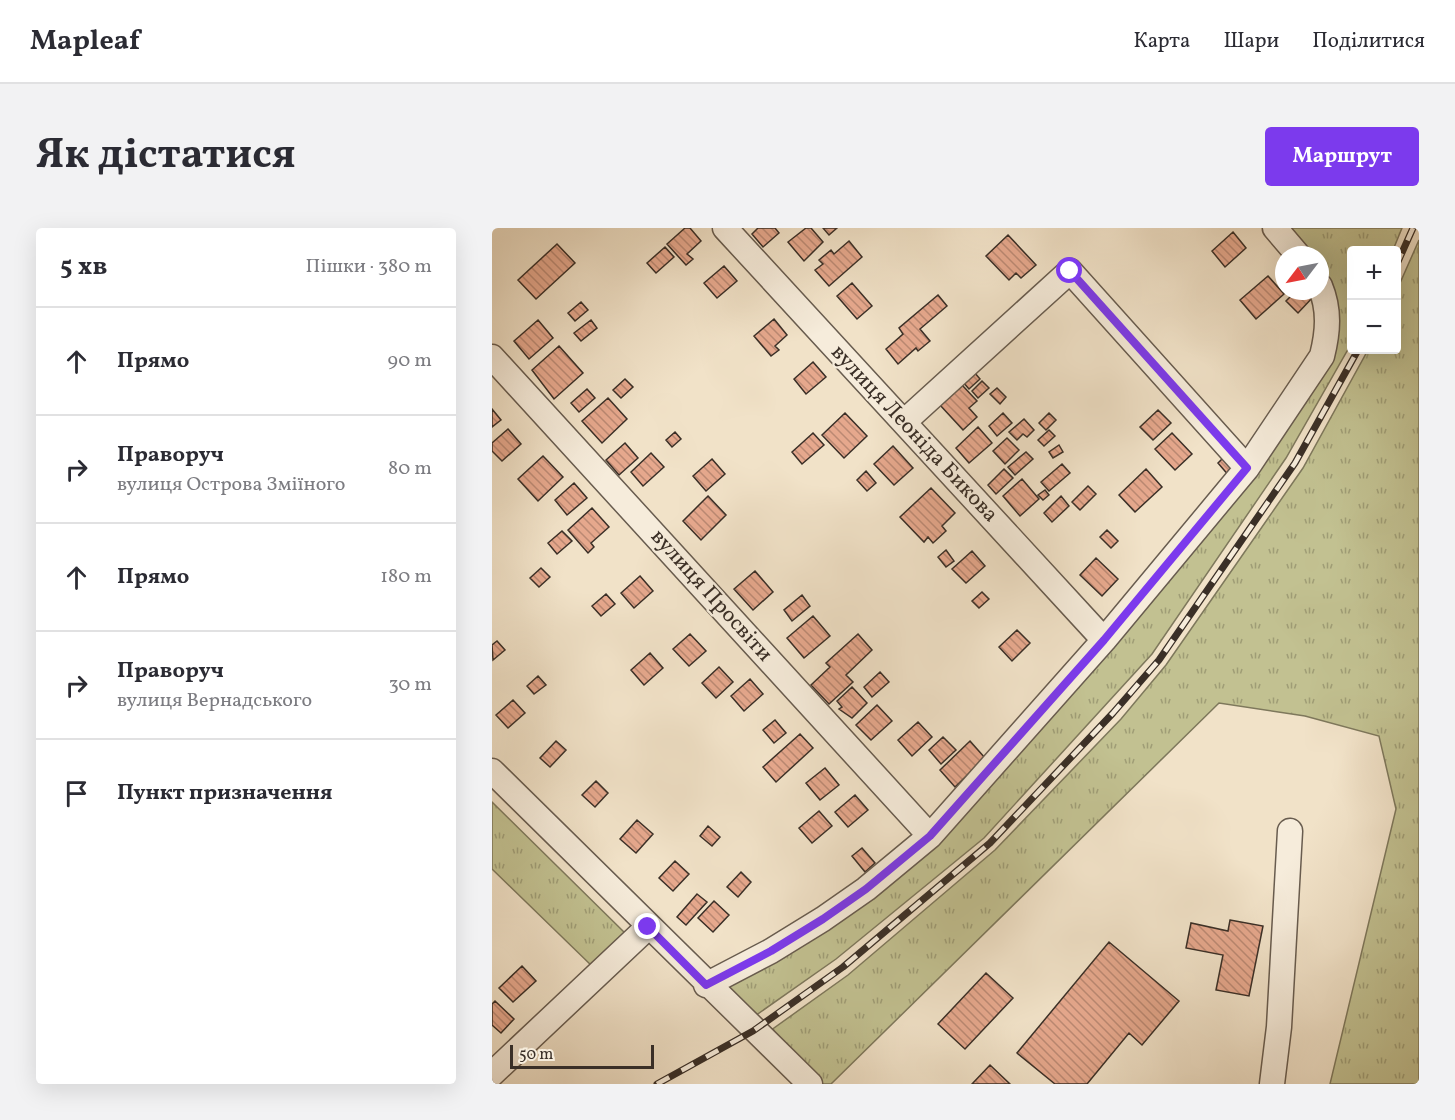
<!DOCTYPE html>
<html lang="uk">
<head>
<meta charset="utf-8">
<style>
	:root { --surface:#fff; --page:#f2f2f3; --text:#2b2b33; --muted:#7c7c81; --line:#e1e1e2; --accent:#7c3aed }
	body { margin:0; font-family:Vollkorn,serif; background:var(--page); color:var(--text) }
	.controls { position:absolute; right:18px; top:18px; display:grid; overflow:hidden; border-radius:6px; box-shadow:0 6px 24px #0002 }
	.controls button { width:54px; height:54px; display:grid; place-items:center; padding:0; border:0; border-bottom:2px solid var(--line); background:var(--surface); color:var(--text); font:30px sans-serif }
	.compass { position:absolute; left:783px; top:18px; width:54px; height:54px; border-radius:50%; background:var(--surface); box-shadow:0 6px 24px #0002; rotate:238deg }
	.scale { position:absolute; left:18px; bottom:15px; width:144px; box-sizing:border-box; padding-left:6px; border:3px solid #3a2f27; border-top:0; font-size:16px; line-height:21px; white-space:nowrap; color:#3a2f27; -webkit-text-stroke:4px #f6ecdb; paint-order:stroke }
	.stop { position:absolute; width:18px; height:18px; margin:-14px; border:4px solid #7c3aed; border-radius:50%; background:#fff }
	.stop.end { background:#7c3aed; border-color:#fff; box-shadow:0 2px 6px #0008 }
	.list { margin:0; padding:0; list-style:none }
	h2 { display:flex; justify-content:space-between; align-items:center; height:78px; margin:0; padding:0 24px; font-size:26px }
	h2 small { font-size:20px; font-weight:400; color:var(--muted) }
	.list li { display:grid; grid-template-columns:39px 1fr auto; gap:18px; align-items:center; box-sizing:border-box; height:108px; padding:0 24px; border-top:2px solid var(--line) }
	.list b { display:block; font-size:22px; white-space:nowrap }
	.list p { margin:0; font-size:20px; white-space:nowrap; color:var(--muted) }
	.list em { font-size:20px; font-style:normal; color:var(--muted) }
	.icon { flex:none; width:33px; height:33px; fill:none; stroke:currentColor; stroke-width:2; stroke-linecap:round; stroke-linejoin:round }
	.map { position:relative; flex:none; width:927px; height:856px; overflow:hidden; border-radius:6px }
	header { display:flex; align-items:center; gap:36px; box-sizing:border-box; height:84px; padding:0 30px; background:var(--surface); border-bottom:2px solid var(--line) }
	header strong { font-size:28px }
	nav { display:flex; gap:33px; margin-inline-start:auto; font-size:21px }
	.intro { display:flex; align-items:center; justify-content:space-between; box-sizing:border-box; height:144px; padding:0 36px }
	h1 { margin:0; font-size:42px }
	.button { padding:15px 27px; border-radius:6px; background:var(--accent); color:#fff; font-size:21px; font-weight:700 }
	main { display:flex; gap:36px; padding:0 36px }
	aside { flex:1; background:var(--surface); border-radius:6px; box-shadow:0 6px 24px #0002 }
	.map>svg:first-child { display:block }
</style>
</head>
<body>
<header>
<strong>Mapleaf</strong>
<nav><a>Карта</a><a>Шари</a><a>Поділитися</a></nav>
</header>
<div class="intro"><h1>Як дістатися</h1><a class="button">Маршрут</a></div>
<main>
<aside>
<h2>5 хв<small>Пішки · 380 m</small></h2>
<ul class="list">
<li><svg class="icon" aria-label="ahead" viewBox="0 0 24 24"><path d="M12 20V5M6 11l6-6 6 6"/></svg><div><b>Прямо</b></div><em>90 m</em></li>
<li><svg class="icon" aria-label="right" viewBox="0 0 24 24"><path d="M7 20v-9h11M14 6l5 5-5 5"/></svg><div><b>Праворуч</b><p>вулиця Острова Зміїного</p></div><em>80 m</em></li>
<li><svg class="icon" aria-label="ahead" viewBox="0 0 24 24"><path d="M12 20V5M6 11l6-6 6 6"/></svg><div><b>Прямо</b></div><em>180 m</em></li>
<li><svg class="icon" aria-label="right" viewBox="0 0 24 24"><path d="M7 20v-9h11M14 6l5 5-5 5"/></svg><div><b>Праворуч</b><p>вулиця Вернадського</p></div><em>30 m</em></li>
<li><svg class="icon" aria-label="arrive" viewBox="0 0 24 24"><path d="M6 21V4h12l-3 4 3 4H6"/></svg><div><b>Пункт призначення</b></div></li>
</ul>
</aside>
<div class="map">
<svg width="927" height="856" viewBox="0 0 927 856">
	<defs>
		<pattern id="grass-tufts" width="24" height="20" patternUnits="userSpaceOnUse" patternTransform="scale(1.5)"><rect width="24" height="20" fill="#c2c191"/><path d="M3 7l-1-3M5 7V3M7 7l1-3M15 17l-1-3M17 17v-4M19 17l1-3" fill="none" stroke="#9f9d76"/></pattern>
		<pattern id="building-back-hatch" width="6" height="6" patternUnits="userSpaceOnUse" patternTransform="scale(1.5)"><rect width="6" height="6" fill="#e6a88d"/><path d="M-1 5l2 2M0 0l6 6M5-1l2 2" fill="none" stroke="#bb8973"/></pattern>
	</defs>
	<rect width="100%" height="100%" fill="#f1e2c8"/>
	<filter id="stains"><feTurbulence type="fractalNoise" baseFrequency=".00333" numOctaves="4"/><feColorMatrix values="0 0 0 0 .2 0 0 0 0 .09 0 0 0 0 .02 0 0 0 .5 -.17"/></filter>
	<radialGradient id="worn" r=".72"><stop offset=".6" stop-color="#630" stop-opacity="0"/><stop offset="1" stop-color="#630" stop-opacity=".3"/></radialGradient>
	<path fill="url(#grass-tufts)" stroke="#7e785c" stroke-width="1.5" d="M792,0H910L901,22H860L859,116L794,230L660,426L492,610L344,731L260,790L224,757L442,610L835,125L828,27H815Z
		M927,12V856H838L904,581L887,508L813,488L727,475L339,856H329L275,805L356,747L503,622L629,491L674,437L811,240L876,122H904L905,62Z
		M0,574L135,707L103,741L0,641Z"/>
	<path fill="url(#building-back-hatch)" stroke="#3a2f27" stroke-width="1.5" d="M193,0H198L209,13L195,26L201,31L194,37L175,16Z
		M266,0H283L287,5L271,19L260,6Z
		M314,0H319L331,14L312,33L296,14Z
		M331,0H345L337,7Z
		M741,4L754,20L733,39L720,23Z
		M516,7L544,37L529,50L524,45L517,52L494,28Z
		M357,13L370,29L337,58L323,42L331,36L327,32L339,22L342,26Z
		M65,16L83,35L44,71L26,52Z
		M173,19L182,29L164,45L155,35Z
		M232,38L245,53L225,70L212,55Z
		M776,48L792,66L764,91L748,72Z
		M360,55L380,78L365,91L345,68Z
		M804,63H818L822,68L806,85L794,73Z
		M446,67L455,78L428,101L438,113L426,123L424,120L406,136L394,121L411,106L407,100Z
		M89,74L96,82L83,93L76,85Z
		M282,91L295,107L283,118L287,122L279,128L262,108Z
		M46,92L61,110L37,131L22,113Z
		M99,92L105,100L89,113L82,105Z
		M67,118L91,145L62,171L40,142Z
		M321,134L334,149L314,166L302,151Z
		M482,144L488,151L477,161L471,154Z
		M133,151L141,159L129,170L121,162Z
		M490,153L497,160L486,170L480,163Z
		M470,157L485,173L477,180L485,189L471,202L448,177Z
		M505,160L514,169L508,176L498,166Z
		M95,161L103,170L87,184L79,175Z
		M116,170L135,191L110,215L90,193Z
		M0,181L9,192L0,199Z
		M666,182L679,195L661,212L648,199Z
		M353,185L375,208L352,230L330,207Z
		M511,185L520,195L505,208L497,198Z
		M557,185L564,192L554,202L547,195Z
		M532,191L542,202L535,209L531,206L525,212L517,204Z
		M486,199L500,215L477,235L464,220Z
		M16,201L29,216L10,233L0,223V215Z
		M557,202L563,208L552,218L546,212Z
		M183,204L189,211L180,219L174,212Z
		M321,205L332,217L310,236L300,224Z
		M680,205L700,226L683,242L663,221Z
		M515,210L527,222L513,236L501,223Z
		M133,215L146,230L127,247L114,232Z
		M567,217L571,224L561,230L557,224Z
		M401,218L421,240L402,257L382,236Z
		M534,224L541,231L523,247L516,239Z
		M159,225L172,239L151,258L139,244Z
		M735,226L748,240L738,249L726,235Z
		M51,228L71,249L46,273L26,251Z
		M220,231L233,246L214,263L201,248Z
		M570,236L578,245L557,263L549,254Z
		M512,241L521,250L504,266L496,257Z
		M654,241L670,259L643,284L627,267Z
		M374,243L384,255L375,263L365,252Z
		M530,251L547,271L528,288L511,268Z
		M82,255L95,270L75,287L63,272Z
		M596,258L604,266L588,282L580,274Z
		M439,260L463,285L450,298L454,303L441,315L436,309L432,314L408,289Z
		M553,262L557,267L551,272L546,267Z
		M216,268L234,287L209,312L191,293Z
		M569,268L577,278L560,294L552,285Z
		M100,280L117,299L99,315L102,319L96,325L76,302Z
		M615,302L626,313L619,320L608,309Z
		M70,303L80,313L65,326L56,315Z
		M454,322L462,333L454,339L446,329Z
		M480,323L493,338L474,355L460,341Z
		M604,330L626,351L610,368L588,347Z
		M49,340L58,349L47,359L38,350Z
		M263,343L281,364L261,382L242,361Z
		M148,348L161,363L142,380L129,365Z
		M490,364L497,371L487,380L480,373Z
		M114,366L123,376L109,388L100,378Z
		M310,367L318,378L300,393L292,382Z
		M321,388L338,408L312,430L295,410Z
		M525,402L538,415L520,433L507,419Z
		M198,406L214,423L197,438L181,421Z
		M366,406L380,422L354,447L361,454L337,476L319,457L338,439L334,435Z
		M5,413L13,422L1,432L0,417Z
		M158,425L171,440L152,457L139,442Z
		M227,439L241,454L224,470L210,455Z
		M388,444L397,454L380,469L372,459Z
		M46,448L54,457L42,466L35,458Z
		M258,451L271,466L252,483L239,468Z
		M360,459L375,475L360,490L347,481L350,479L345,473Z
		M21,472L33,485L16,500L4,487Z
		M385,477L400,493L379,512L364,497Z
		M283,492L294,505L282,515L271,502Z
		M426,494L440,509L420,528L406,512Z
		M308,506L321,520L284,554L271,539Z
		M451,509L464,522L449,536L437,522Z
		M64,513L74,522L58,539L48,530Z
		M478,513L493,530L463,559L448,542Z
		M333,540L347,557L328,572L314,555Z
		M104,553L116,565L103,579L90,567Z
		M363,567L376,582L356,599L343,584Z
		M327,583L340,598L320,615L307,600Z
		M145,592L161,606L144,625L128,611Z
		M216,598L228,609L220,618L208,608Z
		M370,620L383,635L373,644L360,628Z
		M183,633L197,646L181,663L167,650Z
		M249,644L259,654L246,669L235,659Z
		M205,666L215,674L194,697L185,689Z
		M222,673L237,687L221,704L206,690Z
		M738,692L771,698L757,768L724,762L731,727L694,720L699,695L736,703Z
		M617,714L687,773L650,817L637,805L595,856H563L525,825Z
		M30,738L44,753L21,774L7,760Z
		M494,745L521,770L473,821L446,796Z
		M3,773L22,791L9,805L0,797V776Z
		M498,837L518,856H480Z"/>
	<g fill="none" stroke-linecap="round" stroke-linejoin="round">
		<defs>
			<path id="minor" d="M233,0L612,412
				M783,0L806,27
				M0,129L438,608
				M412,194L578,43L755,240
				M0,543L318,856
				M214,757L279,723L331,691L374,661L438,608L612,412L755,240L830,128C836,104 838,82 828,58
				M0,846L156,699
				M780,856L787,799L798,603"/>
		</defs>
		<use href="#minor" stroke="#685c4f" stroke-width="27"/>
		<use href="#minor" stroke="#f6ecdb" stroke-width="24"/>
		<defs>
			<path id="rail" d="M904,38L921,0
				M165,856L261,803L351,739L498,615L621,485L667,432L803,235L866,122"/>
		</defs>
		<use href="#rail" stroke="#3a2f27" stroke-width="7"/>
		<use href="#rail" stroke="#f6ecdb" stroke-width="4.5" stroke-dasharray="14" stroke-linecap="butt"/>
	</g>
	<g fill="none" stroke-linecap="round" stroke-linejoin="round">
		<path stroke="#7c3aed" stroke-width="8" d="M156,699L214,757L279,723L331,691L374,661L438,608L612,412L755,240L578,43"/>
	</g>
	<g text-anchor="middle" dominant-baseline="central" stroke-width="4.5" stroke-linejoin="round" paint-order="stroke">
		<g font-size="22" fill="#3a2f27" stroke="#f6ecdb">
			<text transform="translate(422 206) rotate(47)">вулиця Леоніда Бикова</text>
			<text transform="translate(219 368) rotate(48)">вулиця Просвіти</text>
		</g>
	</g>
	<rect width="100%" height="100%" filter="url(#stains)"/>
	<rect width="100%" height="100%" fill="url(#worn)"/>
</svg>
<div class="controls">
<button>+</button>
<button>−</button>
</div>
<svg class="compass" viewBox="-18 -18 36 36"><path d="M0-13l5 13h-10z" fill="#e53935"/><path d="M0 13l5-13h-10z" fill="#7c7c81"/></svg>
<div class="scale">50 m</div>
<div class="stop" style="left:578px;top:43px"></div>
<div class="stop end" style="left:156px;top:699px"></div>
</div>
</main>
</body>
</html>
